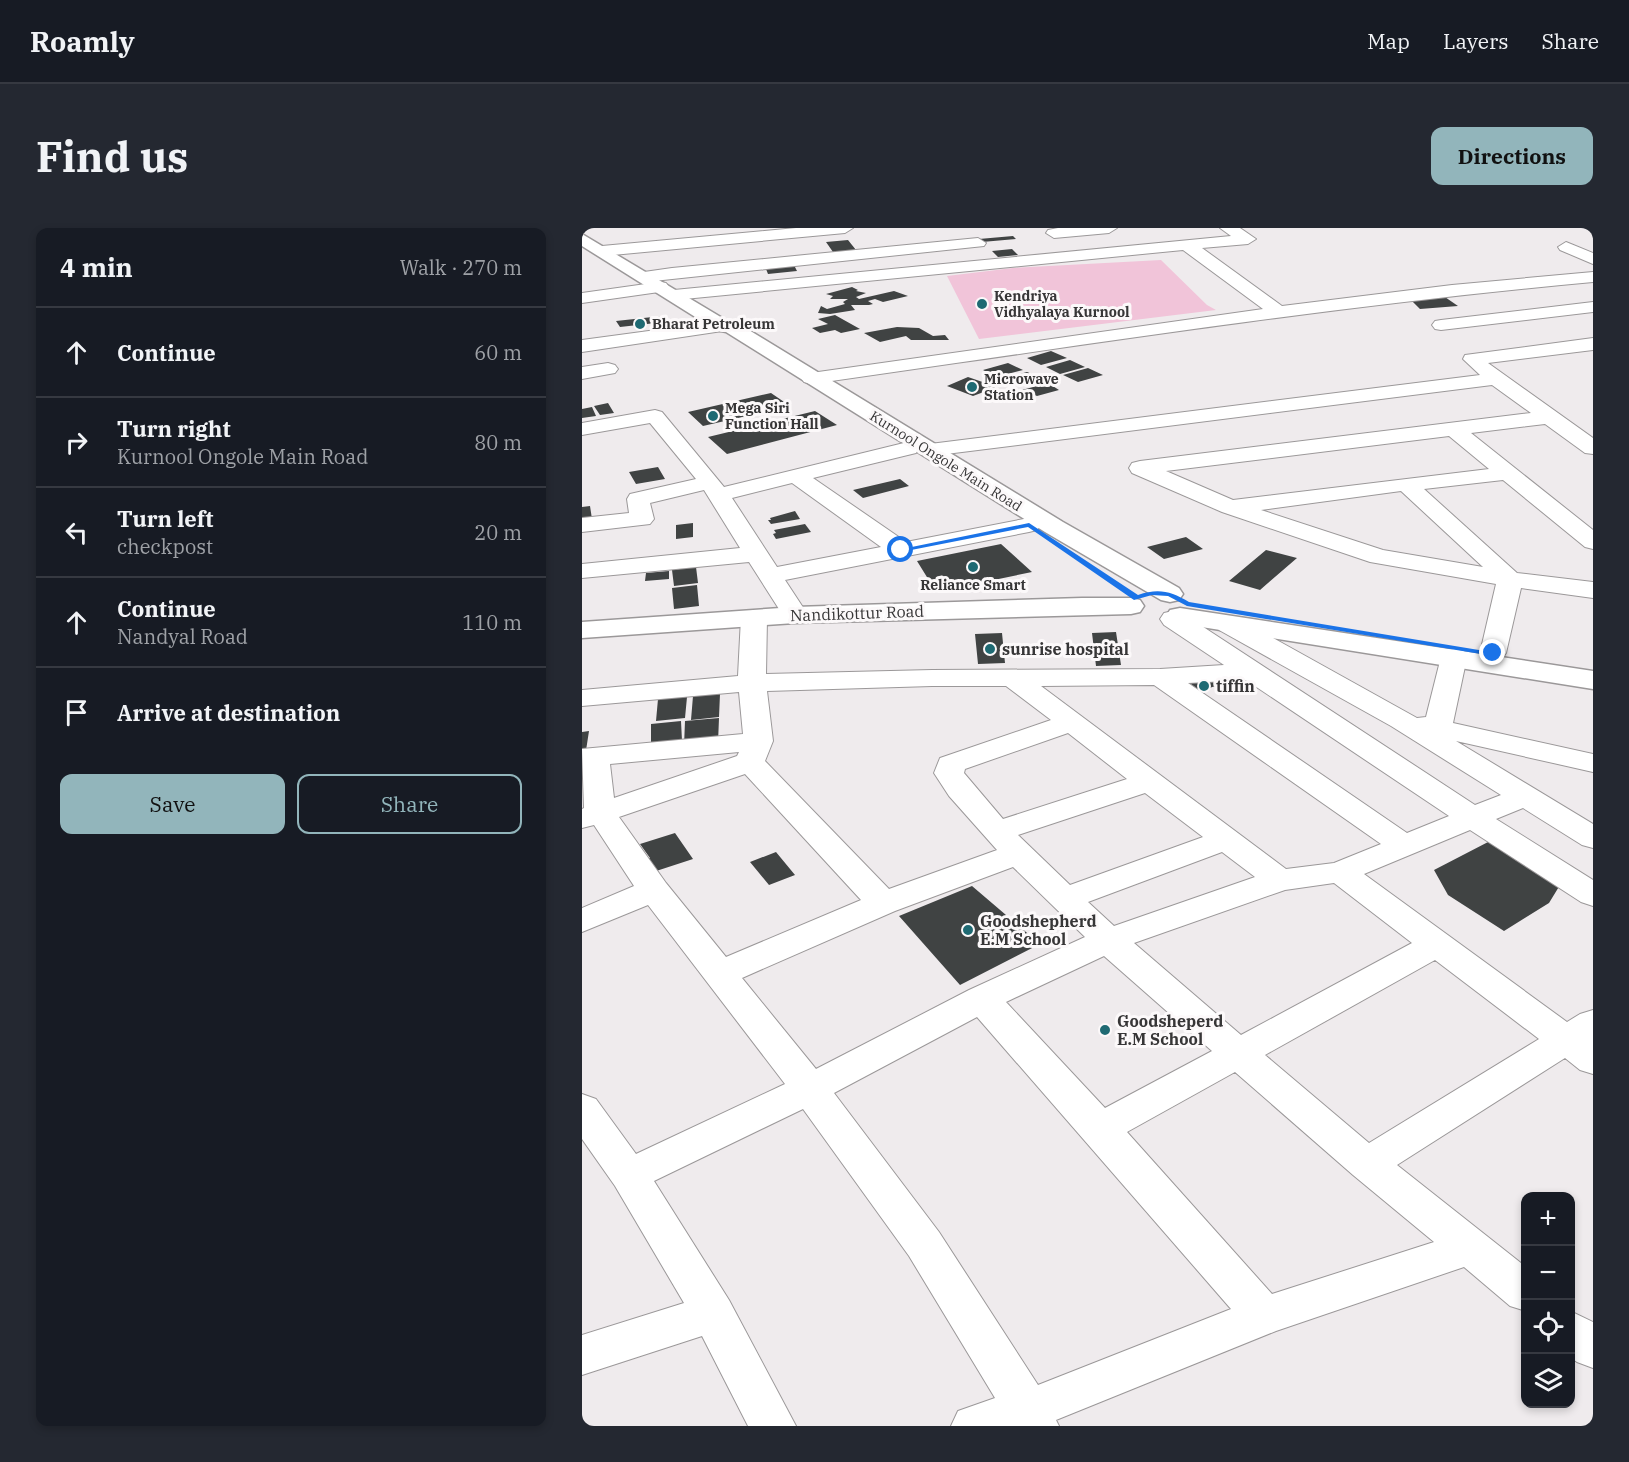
<!DOCTYPE html>
<html lang="en">
<head>
<meta charset="utf-8">
<style>
	:root { --surface:#171b24; --page:#242831; --text:#f1f3f6; --muted:#9ea1a6; --line:#363941; --accent:#92b5bb }
	body { margin:0; font-family:"IBM Plex Serif",serif; background:var(--page); color:var(--text) }
	.controls { position:absolute; right:18px; bottom:18px; display:grid; overflow:hidden; border-radius:12px; box-shadow:0 3px 9px #0003 }
	.controls button { width:54px; height:54px; display:grid; place-items:center; padding:0; border:0; border-bottom:2px solid var(--line); background:var(--surface); color:var(--text); font:30px sans-serif }
	.stop { position:absolute; width:18px; height:18px; margin:-14px; border:4px solid #1a73e8; border-radius:50%; background:#fff }
	.stop.end { background:#1a73e8; border-color:#fff; box-shadow:0 2px 6px #0008 }
	.list { margin:0; padding:0; list-style:none }
	h2 { display:flex; justify-content:space-between; align-items:center; height:78px; margin:0; padding:0 24px; font-size:26px }
	h2 small { font-size:20px; font-weight:400; color:var(--muted) }
	.list li { display:grid; grid-template-columns:39px 1fr auto; gap:18px; align-items:center; box-sizing:border-box; height:90px; padding:0 24px; border-top:2px solid var(--line) }
	.list b { display:block; font-size:22px; white-space:nowrap }
	.list p { margin:0; font-size:20px; white-space:nowrap; color:var(--muted) }
	.list em { font-size:20px; font-style:normal; color:var(--muted) }
	.actions { display:flex; gap:12px; padding:18px 24px }
	.actions a { flex:1; padding:14px 0; border:2px solid var(--accent); border-radius:12px; text-align:center; font-size:21px; color:var(--accent) }
	.actions .main { background:var(--accent); color:#111 }
	.icon { flex:none; width:33px; height:33px; fill:none; stroke:currentColor; stroke-width:2; stroke-linecap:round; stroke-linejoin:round }
	.map { position:relative; flex:none; width:1011px; height:1198px; overflow:hidden; border-radius:12px }
	header { display:flex; align-items:center; gap:36px; box-sizing:border-box; height:84px; padding:0 30px; background:var(--surface); border-bottom:2px solid var(--line) }
	header strong { font-size:28px }
	nav { display:flex; gap:33px; margin-inline-start:auto; font-size:21px }
	.intro { display:flex; align-items:center; justify-content:space-between; box-sizing:border-box; height:144px; padding:0 36px }
	h1 { margin:0; font-size:42px }
	.button { padding:15px 27px; border-radius:12px; background:var(--accent); color:#111; font-size:21px; font-weight:700 }
	main { display:flex; gap:36px; padding:0 36px }
	aside { flex:1; background:var(--surface); border-radius:12px; box-shadow:0 3px 9px #0003 }
	.map>svg:first-child { display:block }
</style>
</head>
<body>
<header>
<strong>Roamly</strong>
<nav><a>Map</a><a>Layers</a><a>Share</a></nav>
</header>
<div class="intro"><h1>Find us</h1><a class="button">Directions</a></div>
<main>
<aside>
<h2>4 min<small>Walk · 270 m</small></h2>
<ul class="list">
<li><svg class="icon" aria-label="ahead" viewBox="0 0 24 24"><path d="M12 20V5M6 11l6-6 6 6"/></svg><div><b>Continue</b></div><em>60 m</em></li>
<li><svg class="icon" aria-label="right" viewBox="0 0 24 24"><path d="M7 20v-9h11M14 6l5 5-5 5"/></svg><div><b>Turn right</b><p>Kurnool Ongole Main Road</p></div><em>80 m</em></li>
<li><svg class="icon" aria-label="left" viewBox="0 0 24 24"><path d="M17 20v-9H6M10 6l-5 5 5 5"/></svg><div><b>Turn left</b><p>checkpost</p></div><em>20 m</em></li>
<li><svg class="icon" aria-label="ahead" viewBox="0 0 24 24"><path d="M12 20V5M6 11l6-6 6 6"/></svg><div><b>Continue</b><p>Nandyal Road</p></div><em>110 m</em></li>
<li><svg class="icon" aria-label="arrive" viewBox="0 0 24 24"><path d="M6 21V4h12l-3 4 3 4H6"/></svg><div><b>Arrive at destination</b></div></li>
</ul>
<div class="actions"><a class="main">Save</a><a>Share</a></div>
</aside>
<div class="map">
<svg width="1011" height="1198" viewBox="0 0 1011 1198">
	<rect width="100%" height="100%" fill="#efebed"/>
	<path fill="#f1c4d9" d="M579,32L625,77L634,82L397,111L365,48L431,40Z"/>
	<path fill="#404343" d="M431,8L434,11L400,14L397,11Z
		M266,12L274,22L251,24L244,14Z
		M430,21L436,27L416,29L410,23Z
		M210,33L215,43L186,46L182,36Z
		M270,59L276,62L274,63L284,65L274,69L277,71L312,63L326,68L301,74L293,71L286,73L291,76L287,77H269L273,82L267,83L248,86L236,85L239,78L245,81L263,76L261,74L266,71H248L251,68L244,66Z
		M860,67L876,78L838,81L828,71Z
		M253,87L278,101L259,105L253,102L238,105L230,100L246,96L236,91Z
		M80,88L83,94L38,99L34,93Z
		M315,99L337,100L351,108L363,107L367,112H329L324,108L298,114L282,105Z
		M469,123L485,130L459,137L445,130Z
		M488,132L503,139L478,146L464,139Z
		M426,135L441,142L414,149L401,142Z
		M506,140L521,147L496,154L481,147Z
		M445,144L460,150L434,158L420,151Z
		M386,149L415,159L391,168L365,158Z
		M466,155L477,162L455,168L440,162Z
		M189,165L208,178L121,198L106,184Z
		M26,175L32,185L18,187L12,178Z
		M10,179L14,188L0,190V181Z
		M233,183L255,197L145,226L126,209Z
		M76,239L83,251L54,256L47,244Z
		M318,251L327,258L281,270L271,262Z
		M8,278L10,291L0,292V279Z
		M213,283L218,291L189,296L186,292H189L188,290Z
		M111,295V309L94,311V297Z
		M223,296L229,304L194,311L191,306L194,305L192,302Z
		M604,309L621,321L582,331L565,319Z
		M419,316L450,344L402,354H348L335,333Z
		M684,322L715,330L678,362L647,353Z
		M114,339L116,355L92,358L90,342Z
		M87,343V351L63,353L64,345Z
		M115,357L117,378L92,381L90,360Z
		M534,404L539,437L514,438L510,405Z
		M420,405L423,435L396,436L393,406Z
		M652,452L618,463L606,454Z
		M138,466L137,489L109,492L111,468Z
		M105,469L103,490L74,493L76,471Z
		M137,490L136,515L102,518L103,493Z
		M99,493L100,513L69,516V496Z
		M7,503L3,529H0V504Z
		M93,605L111,631L65,646L57,634L68,630L58,616Z
		M908,613L978,657L967,675L922,703L866,667L852,642Z
		M194,624L213,647L187,657L168,634Z
		M390,658L458,716L378,757L317,688Z"/>
	<g fill="none" stroke-linecap="round" stroke-linejoin="round">
		<defs>
			<path id="minor" d="M214,0H271L263,5L20,28L12,23L20,18Z
				M476,0H535L527,5L472,10L464,5L466,2Z
				M638,0H658L674,11L666,16L620,20L700,78L870,57L1011,44V54C749,78 489,119 229,156L222,154L219,150L222,146L681,81L601,22L92,72L86,71L83,67L86,63L92,62L649,8Z
				M396,10L404,15L402,18L62,54L54,49L62,44L90,40Z
				M984,14L1011,25V36L978,22L976,19Z
				M78,54L84,55L87,59L84,63L0,75V65Z
				M1011,74V84L859,102L853,101L850,97L853,93L859,92Z
				M141,93L147,94L150,98L147,102L0,124V112Z
				M1011,110V122L906,135L1011,210V226L1003,225L963,196L889,205L1011,302V321L1003,319L921,252L842,261L935,345L1011,354V370L939,360L924,425L920,431L911,433L902,431L898,425L914,356L788,334L640,284L550,245L547,240L550,235L558,233L949,185L910,157L348,228L340,227L337,222L340,217L348,216L898,147L881,131L883,127ZM867,208L907,241L651,272L584,243ZM819,263L901,339L801,322L679,282Z
				M26,135L33,137L36,141L33,145L0,151V139Z
				M73,182L80,184L142,259L326,214L334,215L337,220L334,225L231,250L324,314L447,290L455,292L459,297L455,302L447,304L203,352L226,387L222,392L213,395L204,392L167,334L0,350V336L158,320L122,262L68,275L72,291L68,296L0,304V290L47,285L45,271L48,266L114,251L68,195L0,207V195ZM210,255L299,319L195,339L150,270Z
				M172,382L181,385L185,390L184,446L350,442L578,441L642,437L582,397L578,391L582,385L591,383L600,385L893,577L919,567L809,498L637,402L633,396L637,390L646,388L655,390L835,490L844,489L859,429L862,423L872,421L882,423L885,429L871,495L1011,526V544L874,513L1011,596V620L1000,617L941,580L914,591L1011,652V678L999,674L888,602L782,646L985,794L998,786L1011,782V846L998,842L983,830L815,937L944,1039V1083L928,1078L882,1039L694,1103L474,1192L477,1198H369L376,1183L413,1170L327,1028L221,881L72,953L147,1072L214,1198H166L120,1108L0,1147V1107L102,1075L33,958L0,911V866L14,871L54,926L203,856L66,677L0,704V680L52,658L12,597L0,600V581L2,580L0,521L161,506L157,464L0,478V462L156,448L159,390L163,385ZM664,452L867,588L825,605L606,455ZM572,457L799,616L752,635L704,641L459,458ZM350,458H424L469,492L358,530L352,545L367,568L415,622L307,661L183,533L191,513L185,463ZM486,505L545,551L421,591L382,545L383,541ZM157,524L155,528L32,570L28,536ZM163,546L279,672L144,729L84,655L37,589ZM563,565L621,609L488,657L436,607ZM640,624L673,649L532,698L506,674ZM431,639L503,709L387,762L234,841L160,750L313,683ZM752,655L830,715L659,807L552,715L703,662ZM522,728L630,823L523,880L424,774ZM853,732L957,811L787,915L683,827ZM395,789L649,1081L456,1157L357,1004L252,865ZM653,844L771,947L852,1014L690,1066L545,904Z
				M988,1083L1011,1094V1140L995,1134L988,1129Z"/>
			<path id="major" d="M0,6L147,94L157,96L481,294L597,360L601,366L597,372L588,374L579,372L463,304L144,104L134,102L0,18Z
				M500,370H549L558,372L562,378L558,384L549,386L213,395L0,410V394L213,379Z
				M598,380L1011,443V461L588,394L584,388L588,382Z"/>
		</defs>
		<use href="#minor" stroke="#9b9899" stroke-width="2"/>
		<use href="#major" stroke="#9b9899" stroke-width="3"/>
		<use href="#minor" fill="#fff" fill-rule="evenodd"/>
		<use href="#major" fill="#fff" fill-rule="evenodd"/>
	</g>
	<path fill="#1a73e8" d="M447,295L556,367C576,360 589,363 607,374L915,425L911,428L605,378L586,368L570,367L552,372L446,299L319,324L315,322Z"/>
	<g fill="#1f6a73" stroke="#fcf9fa" stroke-width="2">
		<circle cx="400" cy="76" r="6"/>
		<circle cx="58" cy="96" r="6"/>
		<circle cx="390" cy="159" r="6"/>
		<circle cx="131" cy="188" r="6"/>
		<circle cx="391" cy="339" r="6"/>
		<circle cx="408" cy="421" r="6"/>
		<circle cx="622" cy="458" r="6"/>
		<circle cx="386" cy="702" r="6"/>
		<circle cx="523" cy="802" r="6"/>
	</g>
	<g text-anchor="middle" dominant-baseline="central" stroke-width="6" stroke-linejoin="round" paint-order="stroke">
		<g font-size="14" font-weight="bold" fill="#373637" stroke="#fcf9fa" text-anchor="start">
			<text x="412" y="68">Kendriya<tspan x="412" dy="16">Vidhyalaya Kurnool</tspan></text>
			<text x="70" y="96">Bharat Petroleum</text>
			<text x="402" y="151">Microwave<tspan x="402" dy="16">Station</tspan></text>
			<text x="143" y="180">Mega Siri<tspan x="143" dy="16">Function Hall</tspan></text>
			<text x="391" y="357" text-anchor="middle">Reliance Smart</text>
		</g>
		<g font-size="14" fill="#373637" stroke="#fcf9fa">
			<text transform="translate(364 233) rotate(32)">Kurnool Ongole Main Road</text>
		</g>
		<g font-size="16" fill="#373637" stroke="#fcf9fa">
			<text transform="translate(275 385) rotate(-2)">Nandikottur Road</text>
		</g>
		<g font-size="16" font-weight="bold" fill="#373637" stroke="#fcf9fa" text-anchor="start">
			<text x="420" y="421">sunrise hospital</text>
			<text x="634" y="458">tiffin</text>
			<text x="398" y="693">Goodshepherd<tspan x="398" dy="18">E.M School</tspan></text>
			<text x="535" y="793">Goodsheperd<tspan x="535" dy="18">E.M School</tspan></text>
		</g>
	</g>
</svg>
<div class="controls">
<button>+</button>
<button>−</button>
<button><svg class="icon" aria-label="locate" viewBox="0 0 24 24"><circle cx="12" cy="12" r="6"/><path d="M12 2v4M12 18v4M2 12h4M18 12h4"/></svg></button>
<button><svg class="icon" aria-label="layers" viewBox="0 0 24 24"><path d="M12 4l9 5-9 5-9-5zM3 14l9 5 9-5"/></svg></button>
</div>
<div class="stop" style="left:319px;top:322px"></div>
<div class="stop end" style="left:911px;top:425px"></div>
</div>
</main>
</body>
</html>
